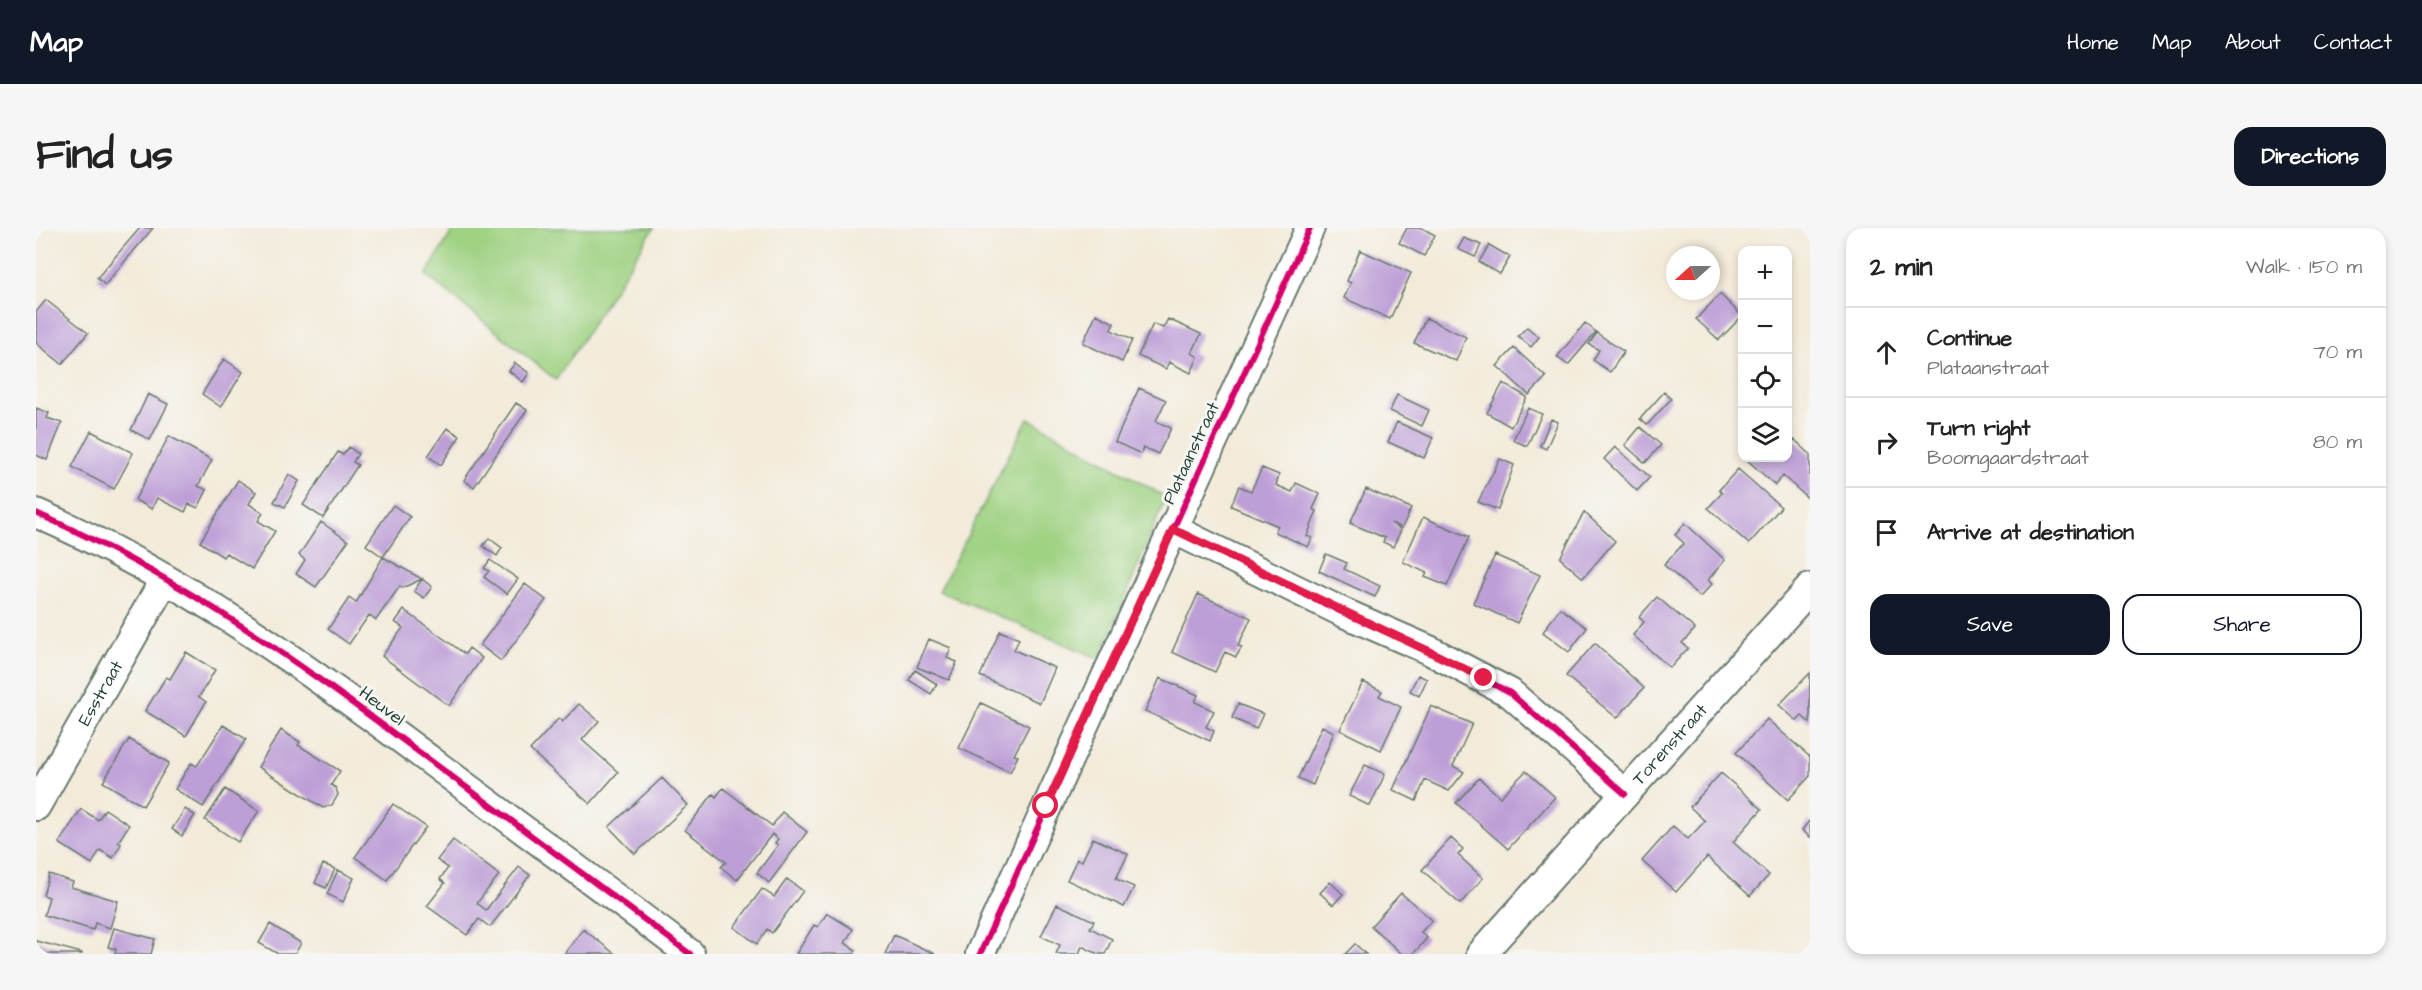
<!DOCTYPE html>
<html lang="en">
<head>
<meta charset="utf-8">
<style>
	:root { --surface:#fff; --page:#f6f6f6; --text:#222; --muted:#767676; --line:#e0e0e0; --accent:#111827 }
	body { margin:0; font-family:"Architects Daughter",sans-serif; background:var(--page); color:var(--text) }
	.controls { position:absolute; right:18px; top:18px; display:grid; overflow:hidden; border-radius:12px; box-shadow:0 3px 9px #0003 }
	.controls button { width:54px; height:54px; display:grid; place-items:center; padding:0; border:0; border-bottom:2px solid var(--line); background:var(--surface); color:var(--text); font:30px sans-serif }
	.compass { position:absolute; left:1630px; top:18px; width:54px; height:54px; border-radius:50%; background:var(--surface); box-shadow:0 3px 9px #0003; rotate:249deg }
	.stop { position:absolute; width:18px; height:18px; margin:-14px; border:4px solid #e11d48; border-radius:50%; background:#fff }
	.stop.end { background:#e11d48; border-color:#fff; box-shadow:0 2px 6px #0008 }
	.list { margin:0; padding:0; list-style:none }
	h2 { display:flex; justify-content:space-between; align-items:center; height:78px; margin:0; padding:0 24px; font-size:26px }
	h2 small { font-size:20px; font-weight:400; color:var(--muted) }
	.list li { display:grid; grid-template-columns:39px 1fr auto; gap:18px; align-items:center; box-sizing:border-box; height:90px; padding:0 24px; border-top:2px solid var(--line) }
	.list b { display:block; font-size:22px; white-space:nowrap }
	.list p { margin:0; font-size:20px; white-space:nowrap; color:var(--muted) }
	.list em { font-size:20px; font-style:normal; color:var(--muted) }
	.actions { display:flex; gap:12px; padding:18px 24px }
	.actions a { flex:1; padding:14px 0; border:2px solid var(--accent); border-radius:18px; text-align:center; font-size:21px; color:var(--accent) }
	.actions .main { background:var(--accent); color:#fff }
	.icon { flex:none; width:33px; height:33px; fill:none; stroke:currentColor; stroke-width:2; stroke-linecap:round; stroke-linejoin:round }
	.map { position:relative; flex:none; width:1774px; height:726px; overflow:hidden; border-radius:18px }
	header { display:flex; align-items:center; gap:36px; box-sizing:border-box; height:84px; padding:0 30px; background:var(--accent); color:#fff }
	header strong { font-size:28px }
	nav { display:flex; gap:33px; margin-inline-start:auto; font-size:21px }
	.intro { display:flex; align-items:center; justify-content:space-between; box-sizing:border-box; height:144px; padding:0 36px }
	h1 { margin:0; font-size:42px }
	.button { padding:15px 27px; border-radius:18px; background:var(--accent); color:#fff; font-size:21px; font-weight:700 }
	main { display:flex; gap:36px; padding:0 36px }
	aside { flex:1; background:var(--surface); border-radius:18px; box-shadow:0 3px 9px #0003 }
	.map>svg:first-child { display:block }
</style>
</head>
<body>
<header>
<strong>Map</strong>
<nav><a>Home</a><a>Map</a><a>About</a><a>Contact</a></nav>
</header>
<div class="intro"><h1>Find us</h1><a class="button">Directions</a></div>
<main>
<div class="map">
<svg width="1774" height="726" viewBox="0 0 1774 726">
	<rect width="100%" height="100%" fill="#f6f6f2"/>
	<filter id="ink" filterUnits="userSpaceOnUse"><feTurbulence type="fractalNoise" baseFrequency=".0167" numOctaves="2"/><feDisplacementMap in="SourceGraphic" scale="12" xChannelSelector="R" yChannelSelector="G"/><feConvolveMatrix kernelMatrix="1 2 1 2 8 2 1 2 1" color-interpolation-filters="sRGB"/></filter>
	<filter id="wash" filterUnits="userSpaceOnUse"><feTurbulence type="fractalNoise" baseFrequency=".008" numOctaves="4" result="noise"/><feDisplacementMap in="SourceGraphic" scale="24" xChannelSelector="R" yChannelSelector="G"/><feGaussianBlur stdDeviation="1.35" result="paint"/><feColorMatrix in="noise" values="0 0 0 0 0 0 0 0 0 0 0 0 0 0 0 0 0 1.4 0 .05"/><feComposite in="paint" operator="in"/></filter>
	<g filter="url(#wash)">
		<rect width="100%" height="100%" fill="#f3ebda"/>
		<path fill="#9fd282" stroke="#5f885b" stroke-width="1.5" d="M418,0H618L520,152L390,47Z
			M992,190L1130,269L1064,431L903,363Z"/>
		<g id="blocks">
			<path fill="#bd9fd7" d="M104,0H117L69,57L61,50Z
				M1371,0H1386L1399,7L1388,28L1363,15Z
				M1428,10L1445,17L1439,29L1422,21Z
				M1453,17L1474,29L1464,46L1443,34Z
				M1324,22L1375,45L1354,91L1308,70L1315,55L1311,53Z
				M1684,66L1706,88L1683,112L1660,91Z
				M10,72L52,105L26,136L0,115V84Z
				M1060,86L1078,95L1075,102L1096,112L1086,134L1047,115Z
				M1390,90L1430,109L1420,133L1378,115Z
				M1132,91L1165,106L1156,125L1162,129L1155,145L1133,134L1130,141L1102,128L1117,96L1127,100Z
				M1549,95L1560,104L1532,137L1521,129Z
				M1491,99L1503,109L1495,119L1482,108Z
				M1561,105L1588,124L1574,144L1557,132L1563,122L1553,116Z
				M1478,120L1510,149L1493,167L1461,138Z
				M188,131L207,144L185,179L166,166Z
				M479,135L493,145L487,154L473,143Z
				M1467,155L1491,169L1475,199L1451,185Z
				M1103,160L1130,172L1120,193L1135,200L1122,226L1107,219L1105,226L1079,214Z
				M1628,164L1635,171L1611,197L1604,191Z
				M112,166L132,176L114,212L95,202Z
				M1361,167L1393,182L1386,198L1354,183Z
				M480,175L491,182L438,259L428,252Z
				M0,180L13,185L11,190L26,195L11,232L0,227Z
				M1492,180L1506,186L1491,218L1477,212Z
				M1515,191L1522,194L1510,221L1504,218Z
				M1361,194L1397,210L1388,230L1352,214Z
				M1604,199L1625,217L1609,235L1589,217Z
				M411,200L424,208L405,237L392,228Z
				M55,203L97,225L78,261L36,239Z
				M133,208L176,232L162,258L171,262L162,280L153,276L149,284L121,270L116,281L99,272Z
				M1759,212L1774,226V272L1747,248L1739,257L1709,230H1752V215Z
				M313,219L322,226L317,234L322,237L287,290L267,277L302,224L307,227Z
				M1579,219L1614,249L1601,263L1568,231Z
				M1464,231L1478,237L1462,282L1442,274Z
				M1226,240L1243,247L1240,257L1256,264L1260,255L1284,266L1277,281L1281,283L1271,308L1276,310L1272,319L1239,304L1242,298L1195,278L1203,258L1215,263Z
				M1702,241L1745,279L1713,316L1672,280L1686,265L1683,262Z
				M253,246L263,253L249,279L238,274Z
				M202,252L220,264L213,276L227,285L222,293L239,303L216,341L190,325L187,329L164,314Z
				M1330,261L1375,280L1366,300L1355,295L1365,302L1357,319L1347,314L1349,310L1314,295Z
				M357,277L374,289L347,329L330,317Z
				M1548,284L1579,313L1547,350L1524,330Z
				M1387,289L1433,309L1411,358L1389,349L1391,345L1367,334Z
				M285,294L312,313L280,359L260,346L269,332L263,327Z
				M1649,295L1689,332L1672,352L1676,356L1664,369L1628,337L1648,315L1639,307Z
				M453,310L466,320L461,328L447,318Z
				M1290,326L1311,335L1308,341L1344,358L1339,369L1283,343Z
				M1459,327L1504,347L1481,395L1437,375Z
				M347,329L386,351L396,359L388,370L378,363L386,351L366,360L364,358L340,392L333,387L313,416L292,401L313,370L320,375Z
				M454,332L482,351L471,366L448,349L453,343L448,340Z
				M489,356L510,372L465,433L444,417Z
				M1162,366L1215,390L1202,418L1206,419L1200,429L1189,424L1179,444L1136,424Z
				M1621,369L1659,401L1646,415L1652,420L1634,440L1597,407L1608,394L1603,389Z
				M1524,380L1551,400L1533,424L1507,404Z
				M368,382L429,426L433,420L446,430L413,478L346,428L367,400L359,394Z
				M964,403L983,411L978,422L1019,440L1004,475L944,448Z
				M893,411L915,420L911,430L921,434L913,452L881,439Z
				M1559,415L1608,460L1581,490L1530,448Z
				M150,424L179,442L163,469L170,474L150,508L109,483L130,449L134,451Z
				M879,442L901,456L895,466L873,452Z
				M1774,445V495L1766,488L1761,493L1743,477Z
				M1382,447L1391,451L1383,468L1374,463Z
				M1124,450L1162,467L1159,474L1178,483L1170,499L1178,503L1174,513L1109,483Z
				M1327,454L1346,463L1343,468L1365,479L1345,522L1304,502Z
				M945,475L993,498L978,527L982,528L974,544L923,520Z
				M543,476L563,493L546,512L582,544L554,576L494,522L523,490L526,494Z
				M1202,476L1227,486L1220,501L1196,490Z
				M1395,478L1436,496L1417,538L1428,544L1413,563L1389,552L1380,573L1357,562Z
				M1731,491L1774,529V548L1752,572L1700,525Z
				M187,497L210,511L167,579L139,561L155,535L161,538Z
				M1286,498L1298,504L1277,557L1262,550Z
				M245,502L264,514L262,517L304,543L295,557L300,560L302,567L296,577L287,580L222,539Z
				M93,511L133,535L107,578L67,554Z
				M1329,537L1349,546L1334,578L1313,568Z
				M1490,543L1519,569L1472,621L1420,575L1443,550L1464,569Z
				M1685,545L1726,581L1697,614L1733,647L1714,668L1671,629L1640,664L1606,633L1637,598L1652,611L1669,593L1654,579Z
				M626,550L652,577L599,626L573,599Z
				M687,560L736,598L746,584L771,604L733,655L721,645L742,617L739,615L742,611L736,606L701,652L685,639L690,634L649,602L677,566L680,569Z
				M189,561L223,583L202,614L169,592Z
				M357,576L390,599L351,652L319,629Z
				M45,581L62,592L69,581L93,597L82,614L85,616L77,630L64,622L56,636L23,615Z
				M149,581L159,587L146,608L136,601Z
				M1774,592V609L1766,602Z
				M1057,610L1092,626L1080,651L1098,659L1088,679L1031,652L1041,631L1046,633Z
				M1415,610L1427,621L1422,627L1447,650L1424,676L1386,642Z
				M417,612L463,647L441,675L450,682L483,639L494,647L454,699L443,691L431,707L391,678L409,655L404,651L412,640L401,632Z
				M287,636L299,641L290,660L279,655Z
				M302,642L318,650L307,674L291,666Z
				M13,646L37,654L35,659L82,673L74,700L59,695L57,702L8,687L13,669L7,667Z
				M751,651L767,663L736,705L731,701L721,716L698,699L726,661L738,669Z
				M1294,654L1307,666L1297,677L1284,665Z
				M1365,665L1396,692L1385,704L1391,710L1377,726H1366L1335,698Z
				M1021,676L1058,693L1054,700L1076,711L1069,726H1062L1046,718L1043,726H1020L1024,717L1005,708Z
				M791,685L817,701L809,715L820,722L818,726H760L778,697L782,699Z
				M234,696L265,715L259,726H242L223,715Z
				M78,700L119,711L115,726H79L80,721L72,719Z
				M547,701L579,726H528Z
				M858,707L899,726H849Z
				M0,713L46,725V726H0Z
				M1319,716L1330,726H1309Z"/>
		</g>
	</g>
	<g filter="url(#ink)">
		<use href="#blocks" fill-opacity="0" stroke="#697a6e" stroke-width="1.5"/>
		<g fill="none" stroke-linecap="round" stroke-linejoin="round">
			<defs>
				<g id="street">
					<path d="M0,285C147,349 275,443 403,539C486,601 571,663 654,726"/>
					<path d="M1137,301L1306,384L1393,422L1474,465L1589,566"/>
					<path id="s1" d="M0,578L129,351"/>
					<path d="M944,726L1274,0"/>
					<path id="s2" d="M1445,726L1774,360"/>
				</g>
			</defs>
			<use href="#street" stroke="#697a6e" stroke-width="32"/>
			<use href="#street" stroke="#fff" stroke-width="28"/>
			<defs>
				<path id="cycleway" d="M0,285C147,349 275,443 403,539C486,601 571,663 654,726
					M1137,301L1306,384L1393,422L1474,465L1589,566
					M944,726L1274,0"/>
			</defs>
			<use href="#cycleway" stroke="#f6f6f2" stroke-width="10"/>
			<use href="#cycleway" stroke="#d6006c" stroke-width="6"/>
		</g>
	</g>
	<g fill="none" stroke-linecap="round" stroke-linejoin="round" filter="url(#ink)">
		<path stroke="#e11d48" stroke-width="8" d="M1010,578L1137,301L1448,450"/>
	</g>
	<g text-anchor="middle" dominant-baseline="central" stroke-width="6" stroke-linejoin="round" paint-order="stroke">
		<g font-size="18" fill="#1f3d34" stroke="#f6f6f2">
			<text transform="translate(1155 225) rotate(-65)">Plataanstraat</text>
			<text stroke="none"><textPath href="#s1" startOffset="130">Esstraat</textPath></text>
			<text transform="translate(346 478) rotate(37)">Heuvel</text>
			<text stroke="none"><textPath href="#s2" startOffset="282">Torenstraat</textPath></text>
		</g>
	</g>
</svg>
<div class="controls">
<button>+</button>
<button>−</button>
<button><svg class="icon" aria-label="locate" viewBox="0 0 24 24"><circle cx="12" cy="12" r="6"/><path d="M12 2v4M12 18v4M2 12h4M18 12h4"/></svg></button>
<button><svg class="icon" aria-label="layers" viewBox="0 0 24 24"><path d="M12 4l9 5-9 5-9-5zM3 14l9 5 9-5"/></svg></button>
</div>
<svg class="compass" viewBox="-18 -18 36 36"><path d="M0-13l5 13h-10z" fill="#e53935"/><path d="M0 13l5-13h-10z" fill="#767676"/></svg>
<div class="stop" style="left:1010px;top:578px"></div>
<div class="stop end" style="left:1448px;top:450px"></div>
</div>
<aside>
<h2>2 min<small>Walk · 150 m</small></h2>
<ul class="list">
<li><svg class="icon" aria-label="ahead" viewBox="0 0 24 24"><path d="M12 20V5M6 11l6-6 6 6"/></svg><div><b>Continue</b><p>Plataanstraat</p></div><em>70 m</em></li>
<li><svg class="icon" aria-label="right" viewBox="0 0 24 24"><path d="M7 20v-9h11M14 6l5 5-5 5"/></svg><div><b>Turn right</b><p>Boomgaardstraat</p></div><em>80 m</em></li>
<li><svg class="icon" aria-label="arrive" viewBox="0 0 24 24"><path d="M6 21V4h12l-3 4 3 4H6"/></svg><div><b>Arrive at destination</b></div></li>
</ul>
<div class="actions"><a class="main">Save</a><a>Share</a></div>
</aside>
</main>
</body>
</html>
